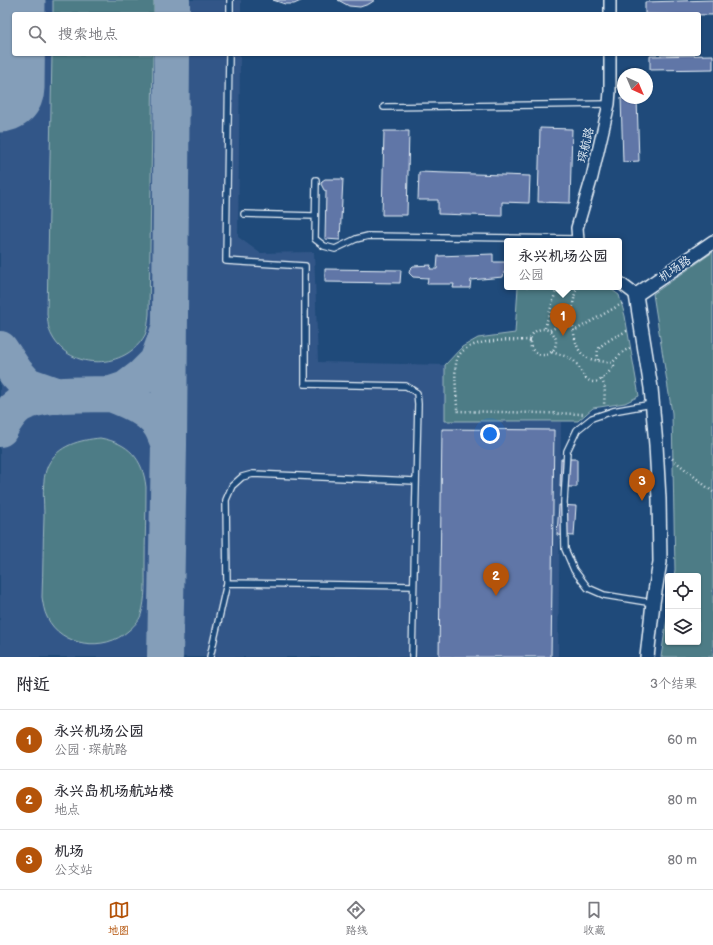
<!DOCTYPE html>
<html lang="zh">
<head>
<meta charset="utf-8">
<style>
	:root { --surface:#fff; --page:#f7f7f7; --text:#2b2b33; --muted:#7c7c81; --line:#e1e1e2; --accent:#b45309 }
	body { margin:0; font-family:"Balsamiq Sans","LXGW WenKai TC",sans-serif; background:var(--page); color:var(--text) }
	.controls { position:absolute; right:12px; bottom:12px; display:grid; overflow:hidden; border-radius:4px; box-shadow:0 1px 3px #0004 }
	.controls button { width:36px; height:36px; display:grid; place-items:center; padding:0; border:0; border-bottom:1px solid var(--line); background:var(--surface); color:var(--text); font:20px sans-serif }
	.compass { position:absolute; left:617px; top:68px; width:36px; height:36px; border-radius:50%; background:var(--surface); box-shadow:0 1px 3px #0004; rotate:136deg }
	.you { position:absolute; left:490px; top:434px; width:14px; height:14px; margin:-10px; border:3px solid #fff; border-radius:50%; background:#1a73e8; box-shadow:0 0 0 6px #1a73e833 }
	.badge { display:grid; place-items:center; width:26px; height:26px; border-radius:50%; background:var(--accent); color:#fff; font-size:13px; font-weight:700 }
	.pin { position:absolute; translate:-50% -33px; filter:drop-shadow(0 1px 2px #0008) }
	.pin::after { content:''; position:absolute; top:21px; width:14px; height:12px; background:inherit; clip-path:polygon(0 0,100% 0,50% 100%) }
	.popup { position:absolute; left:504px; top:238px; width:118px; height:52px; box-sizing:border-box; display:grid; place-content:center; border-radius:4px; background:var(--surface); filter:drop-shadow(0 1px 3px #0005); font-size:13px; white-space:nowrap; color:var(--muted) }
	.popup b { font-size:15px; color:var(--text) }
	.popup::after { content:''; position:absolute; left:50%; top:100%; margin-left:-8px; border:8px solid transparent; border-top-color:var(--surface) }
	.list { margin:0; padding:0; list-style:none }
	h2 { display:flex; justify-content:space-between; align-items:center; height:52px; margin:0; padding:0 16px; font-size:17px }
	h2 small { font-size:13px; font-weight:400; color:var(--muted) }
	.list li { display:grid; grid-template-columns:26px 1fr auto; gap:12px; align-items:center; box-sizing:border-box; height:60px; padding:0 16px; border-top:1px solid var(--line) }
	.list b { display:block; font-size:15px; white-space:nowrap }
	.list p { margin:0; font-size:13px; white-space:nowrap; color:var(--muted) }
	.list em { font-size:13px; font-style:normal; color:var(--muted) }
	.icon { flex:none; width:22px; height:22px; fill:none; stroke:currentColor; stroke-width:2; stroke-linecap:round; stroke-linejoin:round }
	.map { position:relative; flex:none; width:713px; height:657px; overflow:hidden }
	.search { position:absolute; background:var(--surface); box-shadow:0 1px 3px #0004; left:12px; right:12px; top:12px; height:44px; display:flex; align-items:center; gap:10px; box-sizing:border-box; padding:0 14px; border-radius:4px; color:var(--muted); font-size:15px }
	.sheet { height:232px; background:var(--surface) }
	nav { display:flex; justify-content:space-around; align-items:center; box-sizing:border-box; height:56px; border-top:1px solid var(--line); background:var(--surface); font-size:11px; color:var(--muted) }
	nav a { display:grid; justify-items:center; gap:2px }
	nav .on { color:var(--accent) }
	.map>svg:first-child { display:block }
</style>
</head>
<body>
<div class="map">
<svg width="713" height="657" viewBox="0 0 713 657">
	<rect width="100%" height="100%" fill="#1f4a7a"/>
	<filter id="ink" filterUnits="userSpaceOnUse"><feTurbulence type="fractalNoise" baseFrequency=".025" numOctaves="2"/><feDisplacementMap in="SourceGraphic" scale="8" xChannelSelector="R" yChannelSelector="G"/><feConvolveMatrix kernelMatrix="1 2 1 2 8 2 1 2 1" color-interpolation-filters="sRGB"/></filter>
	<g filter="url(#ink)">
		<path fill="#335788" d="M0,0H241V14H14V54H240L238,237L260,253L314,252L318,362L445,365V421L561,422L558,657H0Z"/>
		<path fill="#4e7c86" stroke="#9bb6bf" d="M53,0H154V14H53Z
			M52,54H153L149,314C148,321 148,329 145,335C126,370 70,371 52,336C48,329 48,322 47,314Z
			M713,252V657H661L668,611V642H698V576H674L675,570L672,413L653,294Z
			M518,287H608L619,295L625,316L639,396L625,403L593,408L578,421H445V365L462,347L478,338L515,333Z
			M100,438C129,443 143,459 146,487C146,514 145,540 145,566C145,582 146,599 141,615C139,621 133,627 128,631C105,652 61,647 47,617C44,611 43,604 42,597C43,570 43,543 44,517C44,501 41,480 48,465C58,445 80,440 100,438Z"/>
		<g fill="none" stroke-linecap="round" stroke-linejoin="round">
			<path stroke="#849eb9" stroke-width="36" d="M172,14V0
				M168,332L157,362L143,376L126,389L111,394C129,401 149,409 160,425C164,431 166,438 169,445
				M0,349L16,373L27,385L58,396
				M0,429C5,420 10,411 19,405C41,392 85,395 111,394
				M165,657L169,445L172,54"/>
			<path stroke="#849eb9" stroke-width="89" d="M0,88L1,0"/>
		</g>
		<path fill="#6176a7" stroke="#e8f1f8" d="M273,0H303L294,4H285Z
			M338,0H375L369,4L360,7L349,6Z
			M713,0V15L645,14V2Z
			M713,55V69L650,70V56Z
			M621,98H637L639,161L623,162Z
			M540,128L572,129L570,203L538,202Z
			M384,131H409L407,215H382Z
			M419,172L530,176L529,203L502,202V216L438,214V200H418Z
			M325,179H343L340,240L325,239L326,191L324,190L321,184L322,181Z
			M493,254V262H507V271L504,272L503,277L471,280L470,288H453L454,284H427L428,278L413,277L409,273L410,269L413,266L431,265L430,269H437L438,256Z
			M325,269L401,270L400,283L325,282Z
			M442,429L554,430L551,657H439Z
			M561,459H577V487H560Z
			M559,505L576,506L574,536L557,535Z"/>
		<g fill="none" stroke-linecap="round" stroke-linejoin="round">
			<defs>
				<path id="service" d="M230,14V0
					M229,54L226,261L305,266V384L406,386L417,393L418,404L412,657
					M384,107L609,104
					M316,180L315,239L324,246L335,249L356,239L368,236L578,239
					M244,214L315,216
					M652,404L613,411L592,418L577,430L567,451L564,502L565,549L574,570L588,588L604,595L653,603
					M227,583L413,586
					M210,657L227,583L226,500L232,486L242,477L253,474L415,481"/>
				<path id="minor" d="M610,0V14
					M578,241L577,228L592,177L609,104L610,91V54
					M619,282L636,295"/>
				<path id="tertiary" d="M647,657L653,603L660,562L659,499L656,445L651,388L636,295L713,242"/>
			</defs>
			<use href="#service" stroke="#e8f1f8" stroke-width="8"/>
			<use href="#minor" stroke="#e8f1f8" stroke-width="14"/>
			<use href="#tertiary" stroke="#e8f1f8" stroke-width="16"/>
			<path stroke="#e8f1f8" stroke-width="2.5" stroke-dasharray="1 3" stroke-linecap="butt" d="M578,287C576,291 574,295 574,299C571,311 572,346 583,355C590,361 603,361 612,363L624,351L632,347
				M545,328L557,287
				M530 342a13 13 0 1 1 26 0a13 13 0 1 1-26 0Z
				M550,330L563,324H570L574,331L625,302
				M530,340C510,341 459,336 456,364C454,379 457,396 457,411L583,414
				M552,352C559,355 570,356 575,362C579,366 581,373 585,377C596,390 607,374 614,366L612,363
				M598,360C598,357 597,353 598,350C601,343 622,333 629,330
				M602,379L605,388L604,406
				M669,456L713,492"/>
			<use href="#service" stroke="#1f4a7a" stroke-width="5.5"/>
			<use href="#minor" stroke="#1f4a7a" stroke-width="11"/>
			<use href="#tertiary" stroke="#1f4a7a" stroke-width="13"/>
		</g>
	</g>
	<g text-anchor="middle" dominant-baseline="central" stroke-width="3.5" stroke-linejoin="round" paint-order="stroke">
		<g font-size="12" fill="#e8f1f8" stroke="#1f4a7a">
			<text transform="translate(586 145) rotate(-77)">琛航路</text>
			<text transform="translate(675 269) rotate(-35)">机场路</text>
		</g>
	</g>
</svg>
<div class="controls">
<button><svg class="icon" aria-label="locate" viewBox="0 0 24 24"><circle cx="12" cy="12" r="6"/><path d="M12 2v4M12 18v4M2 12h4M18 12h4"/></svg></button>
<button><svg class="icon" aria-label="layers" viewBox="0 0 24 24"><path d="M12 4l9 5-9 5-9-5zM3 14l9 5 9-5"/></svg></button>
</div>
<svg class="compass" viewBox="-18 -18 36 36"><path d="M0-13l5 13h-10z" fill="#e53935"/><path d="M0 13l5-13h-10z" fill="#7c7c81"/></svg>
<div class="you"></div>
<div class="pin badge" style="left:563px;top:336px">1</div>
<div class="popup"><b>永兴机场公园</b>公园</div>
<div class="pin badge" style="left:496px;top:596px">2</div>
<div class="pin badge" style="left:642px;top:501px">3</div>
<div class="search"><svg class="icon" aria-label="search" viewBox="0 0 24 24"><circle cx="10" cy="10" r="6"/><path d="M15 15l6 6"/></svg>搜索地点</div>
</div>
<section class="sheet">
<h2>附近<small>3个结果</small></h2>
<ul class="list">
<li><span class="badge">1</span><div><b>永兴机场公园</b><p>公园 · 琛航路</p></div><em>60 m</em></li>
<li><span class="badge">2</span><div><b>永兴岛机场航站楼</b><p>地点</p></div><em>80 m</em></li>
<li><span class="badge">3</span><div><b>机场</b><p>公交站</p></div><em>80 m</em></li>
</ul>
</section>
<nav>
<a class="on"><svg class="icon" aria-label="map" viewBox="0 0 24 24"><path d="M3 6l6-2 6 2 6-2v14l-6 2-6-2-6 2zM9 4v14M15 6v14"/></svg>地图</a>
<a><svg class="icon" aria-label="directions" viewBox="0 0 24 24"><path d="M12 3l9 9-9 9-9-9zM9 14v-3h6M13 9l2 2-2 2"/></svg>路线</a>
<a><svg class="icon" aria-label="saved" viewBox="0 0 24 24"><path d="M7 4h10v16l-5-4-5 4z"/></svg>收藏</a>
</nav>
</body>
</html>
